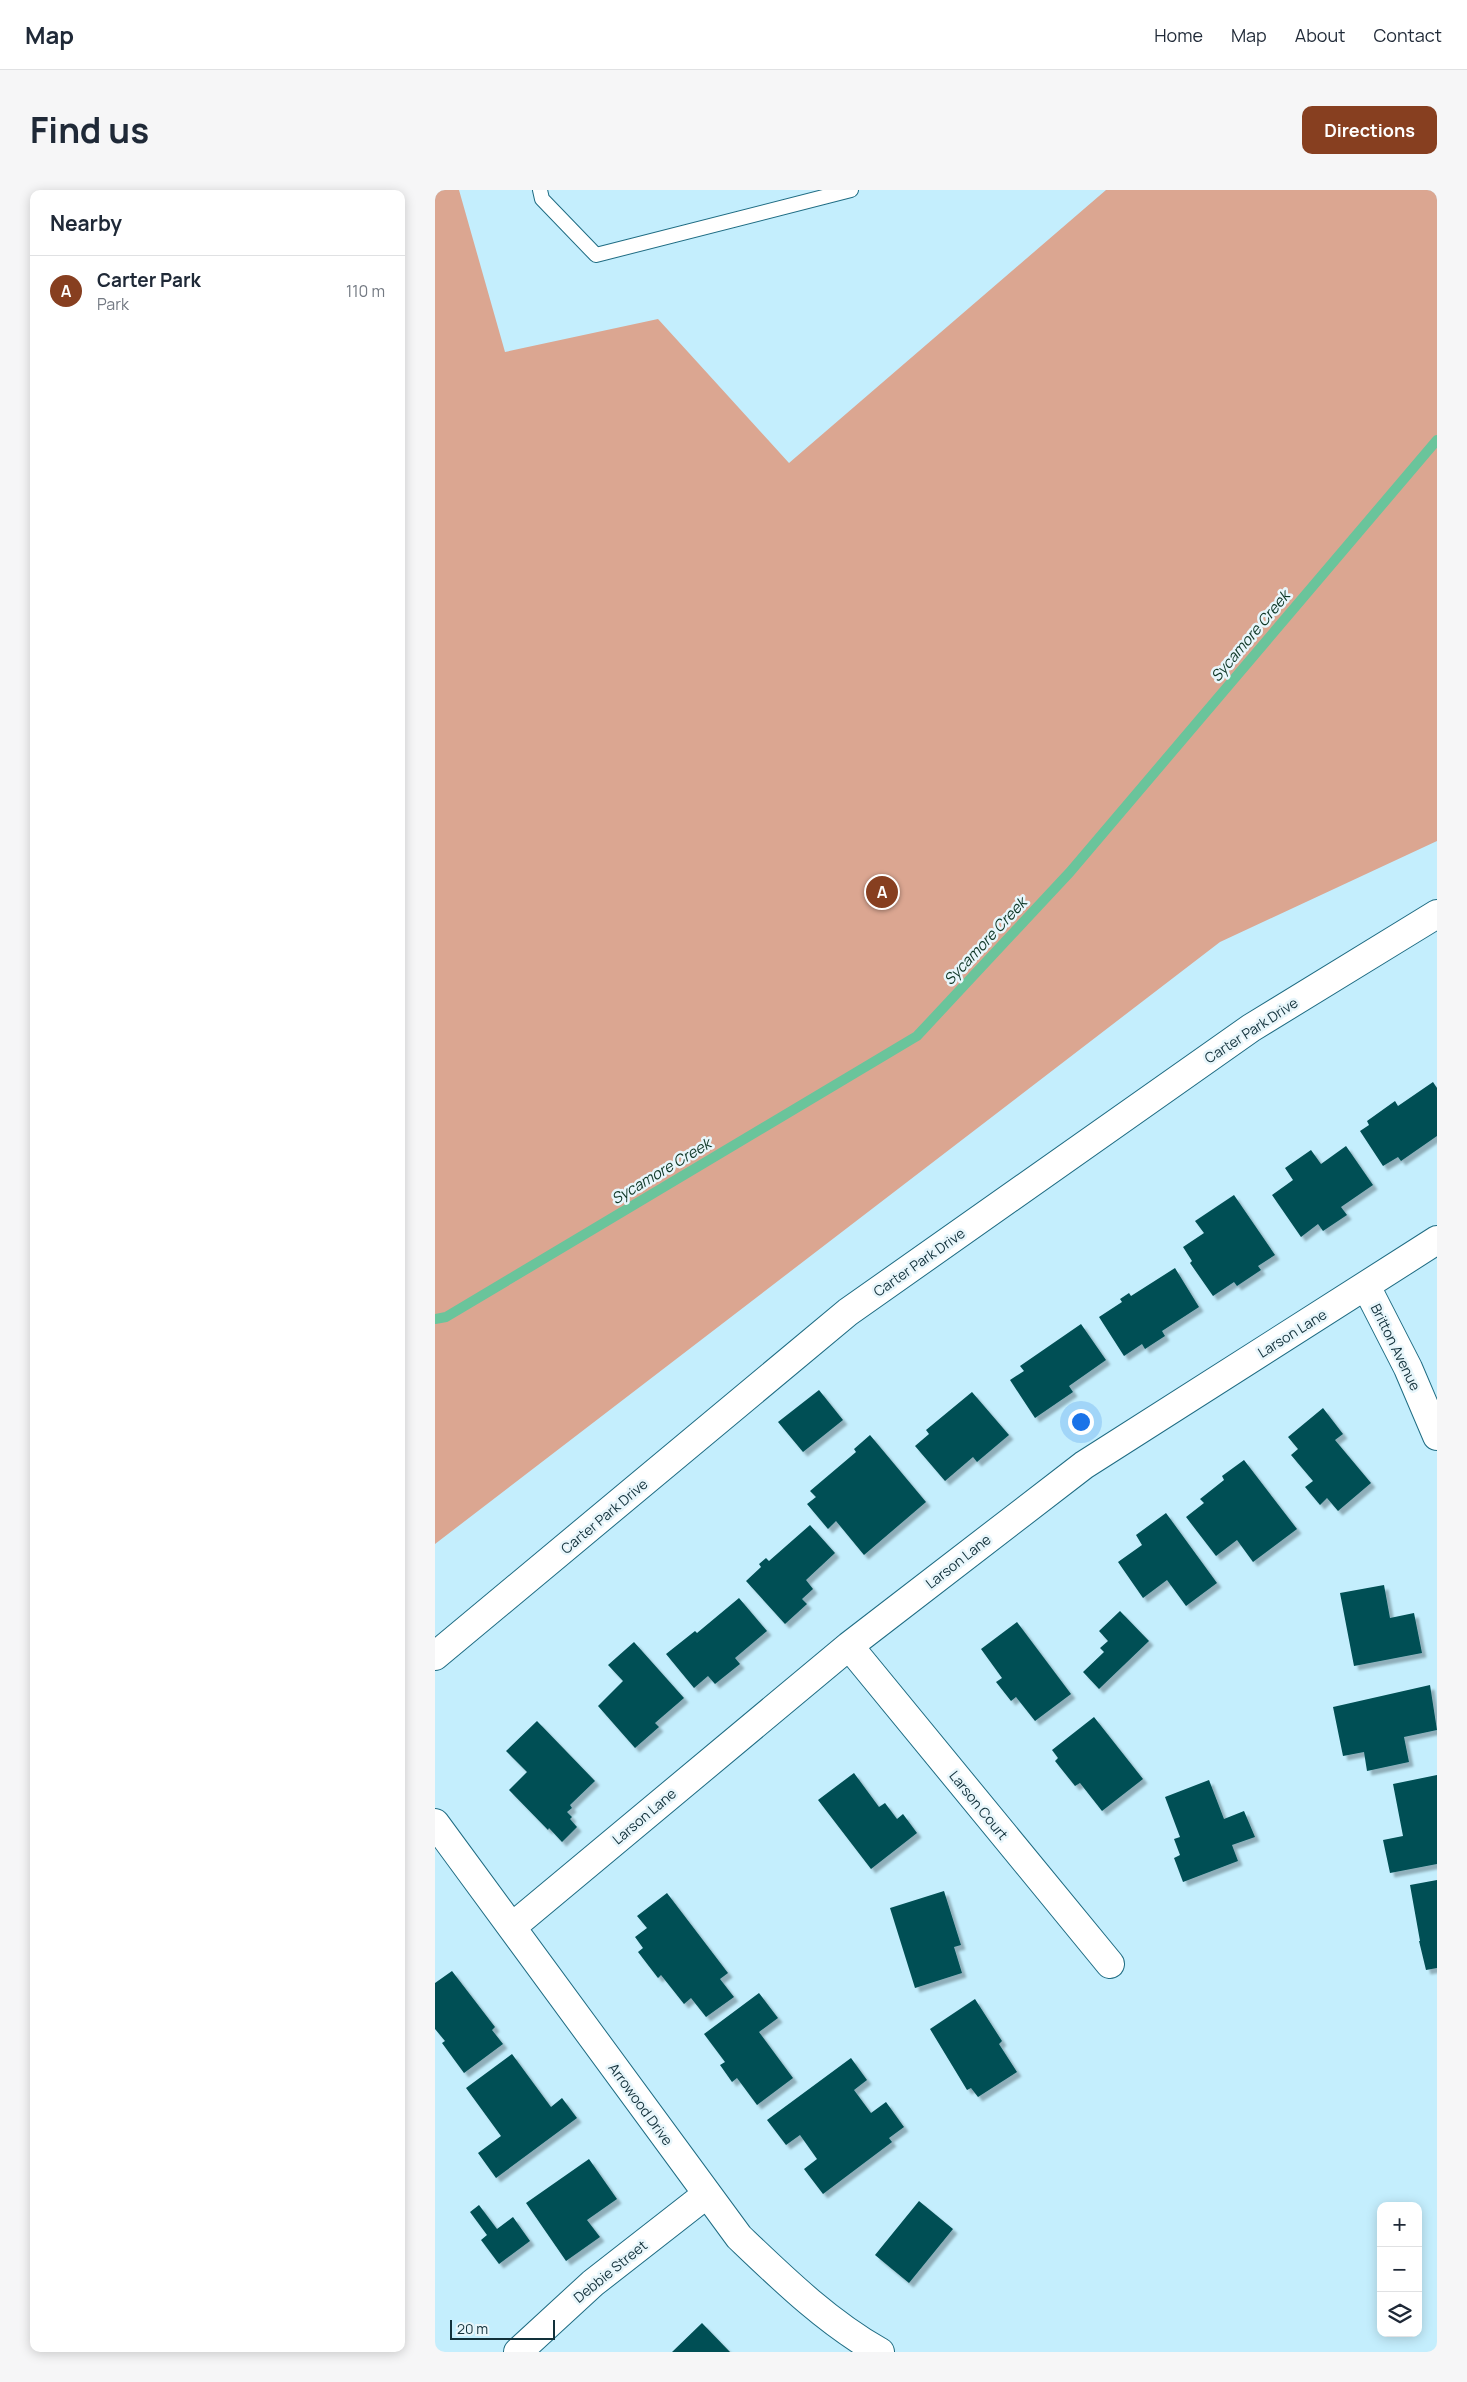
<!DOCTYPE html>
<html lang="en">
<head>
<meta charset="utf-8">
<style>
	:root { --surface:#fff; --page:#f6f6f7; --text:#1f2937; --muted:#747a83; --line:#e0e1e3; --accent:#873f20 }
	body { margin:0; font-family:Manrope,sans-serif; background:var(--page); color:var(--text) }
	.controls { position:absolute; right:15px; bottom:15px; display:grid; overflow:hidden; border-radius:10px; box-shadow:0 2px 12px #0003 }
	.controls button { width:45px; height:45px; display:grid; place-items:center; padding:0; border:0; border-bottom:1px solid var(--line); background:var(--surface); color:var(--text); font:25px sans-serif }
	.scale { position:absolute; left:15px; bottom:12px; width:105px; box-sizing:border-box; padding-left:5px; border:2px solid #12313b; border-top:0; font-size:14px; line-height:18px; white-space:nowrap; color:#12313b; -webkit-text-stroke:4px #e8f6fb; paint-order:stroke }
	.you { position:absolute; left:645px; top:1231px; width:18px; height:18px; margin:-12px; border:4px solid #fff; border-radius:50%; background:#1a73e8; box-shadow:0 0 0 8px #1a73e833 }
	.badge { display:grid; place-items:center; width:32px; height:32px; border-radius:50%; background:var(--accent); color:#fff; font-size:16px; font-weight:700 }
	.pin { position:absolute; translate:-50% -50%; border:2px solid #fff; box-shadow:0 1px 5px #0006 }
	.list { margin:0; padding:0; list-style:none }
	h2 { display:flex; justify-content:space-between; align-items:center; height:65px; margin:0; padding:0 20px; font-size:21px }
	h2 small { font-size:16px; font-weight:400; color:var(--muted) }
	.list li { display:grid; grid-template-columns:32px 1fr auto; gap:15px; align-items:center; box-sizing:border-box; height:70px; padding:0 20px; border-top:1px solid var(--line) }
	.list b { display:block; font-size:19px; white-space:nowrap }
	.list p { margin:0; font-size:16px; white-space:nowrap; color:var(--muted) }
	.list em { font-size:16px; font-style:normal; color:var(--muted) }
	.icon { flex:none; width:28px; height:28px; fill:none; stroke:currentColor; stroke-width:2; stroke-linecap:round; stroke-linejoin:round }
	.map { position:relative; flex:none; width:1002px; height:2162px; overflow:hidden; border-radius:10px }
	header { display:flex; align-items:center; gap:30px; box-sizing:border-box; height:70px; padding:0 25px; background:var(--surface); border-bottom:1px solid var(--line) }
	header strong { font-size:24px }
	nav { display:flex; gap:28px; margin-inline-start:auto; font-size:18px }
	.intro { display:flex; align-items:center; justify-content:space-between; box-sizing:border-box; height:120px; padding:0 30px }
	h1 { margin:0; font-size:35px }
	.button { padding:12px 22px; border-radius:10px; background:var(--accent); color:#fff; font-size:18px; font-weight:700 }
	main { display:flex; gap:30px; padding:0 30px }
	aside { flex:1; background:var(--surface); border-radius:10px; box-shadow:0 2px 12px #0003 }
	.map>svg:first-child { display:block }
</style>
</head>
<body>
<header>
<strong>Map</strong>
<nav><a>Home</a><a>Map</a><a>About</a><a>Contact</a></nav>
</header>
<div class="intro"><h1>Find us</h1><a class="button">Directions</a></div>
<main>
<aside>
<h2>Nearby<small></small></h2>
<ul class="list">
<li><span class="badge">A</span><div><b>Carter Park</b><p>Park</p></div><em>110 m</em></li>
</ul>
</aside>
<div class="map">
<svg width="1002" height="2162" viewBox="0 0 1002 2162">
	<defs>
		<filter id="shadow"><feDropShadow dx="4.5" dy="4.5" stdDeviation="1" flood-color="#0004"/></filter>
	</defs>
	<rect width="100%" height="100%" fill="#c4eefd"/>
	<path fill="#dba691" d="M0,0H24L70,162L223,129L354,273L671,0H1002V651L785,752L0,1354Z"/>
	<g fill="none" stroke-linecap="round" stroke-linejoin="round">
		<path stroke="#6ac49b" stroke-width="10" d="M0,1129L11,1127L482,846L635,682L1002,250"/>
	</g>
	<path fill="#054f54" filter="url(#shadow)" d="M998,892L1002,898V946L966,971L963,967L948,976L925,941L934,935L932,931L960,911L963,916Z
		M911,956L938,995L906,1017L912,1025L888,1041L883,1034L866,1047L837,1005L858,990L850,978L876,960L886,974Z
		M799,1005L840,1065L823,1076L826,1080L802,1096L799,1092L778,1106L755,1073L757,1071L748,1057L769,1043L760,1031Z
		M740,1078L764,1117L727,1141L730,1146L710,1159L707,1154L689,1166L664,1127L687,1112L685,1109L694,1103L696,1106Z
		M646,1134L671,1170L634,1196L638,1202L600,1228L575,1190L589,1181L585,1176Z
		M384,1200L408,1230L368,1262L343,1232Z
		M537,1202L574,1245L542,1272L538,1267L510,1291L480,1256L494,1244L491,1240Z
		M888,1218L908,1244L900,1250L936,1293L903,1321L892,1308L885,1315L870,1297L878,1291L856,1265L863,1259L853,1247Z
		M435,1245L491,1312L429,1365L401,1331L393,1339L372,1314L381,1307L375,1301L421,1262L419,1259Z
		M809,1270L862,1339L818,1372L802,1350L781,1366L751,1327L769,1313L765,1309L789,1290L787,1286Z
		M731,1323L782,1393L751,1416L732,1390L708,1408L683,1372L707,1355L701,1345Z
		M375,1335L400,1363L371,1390L378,1399L367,1409L372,1414L350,1434L311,1391L326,1377L324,1374L331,1368L334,1371Z
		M949,1395L955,1428L979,1423L987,1463L919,1476L905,1403Z
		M304,1408L332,1441L300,1468L305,1474L280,1494L273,1486L259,1498L231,1464L260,1441L262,1443Z
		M685,1421L714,1451L664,1499L648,1482L669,1462L665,1458L673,1451L664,1441Z
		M582,1432L636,1504L600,1531L581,1507L576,1511L561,1492L567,1488L546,1459Z
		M199,1452L249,1508L220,1533L224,1537L200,1558L163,1516L188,1491L173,1475Z
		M995,1495L1002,1540L969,1547L974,1572L932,1581L929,1562L908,1566L898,1517Z
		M659,1527L708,1589L667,1621L645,1593L640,1596L620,1571L623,1568L617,1560Z
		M102,1531L160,1591L135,1615L137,1618L132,1622L137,1627L135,1629L142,1637L127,1652L114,1638L113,1640L74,1600L92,1582L71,1561Z
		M419,1583L444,1617L450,1613L462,1629L468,1624L482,1643L436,1679L383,1610Z
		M1002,1585V1674L955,1683L948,1650L968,1646L958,1594Z
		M774,1590L789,1629L809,1621L820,1647L797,1655L803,1671L748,1692L739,1668L745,1665L739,1649L745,1647L730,1607Z
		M1002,1690V1778L991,1780L984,1751H985L975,1695Z
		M509,1701L526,1755L519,1757L527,1783L480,1798L455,1718Z
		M232,1703L293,1783L285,1789L299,1807L271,1827L256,1808L249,1814L226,1785L223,1788L203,1762L208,1758L200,1747L212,1738L202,1726Z
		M17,1781L60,1837L57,1840L68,1854L29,1883L7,1853L10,1851L0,1839V1793Z
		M324,1803L343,1828L324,1842L358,1888L322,1915L302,1888L297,1892L285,1875L290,1872L269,1844Z
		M540,1809L567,1851L564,1854L582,1882L543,1907L536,1898L532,1900L495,1839Z
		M77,1864L116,1917L127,1908L142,1928L61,1988L43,1963L66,1946L31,1898Z
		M416,1868L432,1890L419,1900L436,1923L451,1912L469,1937L454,1948L457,1952L388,2004L369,1979L382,1969L365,1945L351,1955L332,1930Z
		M154,1969L182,2009L152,2030L165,2047L131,2071L91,2013Z
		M484,2011L518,2039L474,2093L440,2065Z
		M44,2015L62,2039L78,2027L95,2051L64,2074L46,2050L52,2045L35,2022Z
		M267,2133L295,2162H237Z"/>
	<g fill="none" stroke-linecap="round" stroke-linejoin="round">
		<defs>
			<path id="service" d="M105,0L107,9L161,65L416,0"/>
			<path id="minor" d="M931,1096L973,1178L1002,1246
				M414,1456L675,1774
				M0,1466L413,1122L816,838L1002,724
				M0,1633L304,2047C348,2089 392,2132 445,2162
				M77,1737L414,1456L649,1275L1002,1050
				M83,2162L158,2093L272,2004"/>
		</defs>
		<use href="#service" stroke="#1f6c83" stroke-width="16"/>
		<use href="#minor" stroke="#1f6c83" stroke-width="30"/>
		<use href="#service" stroke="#fff" stroke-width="14"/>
		<use href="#minor" stroke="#fff" stroke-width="28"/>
	</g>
	<g text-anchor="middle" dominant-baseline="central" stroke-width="5" stroke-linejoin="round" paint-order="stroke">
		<g font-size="14" fill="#12313b" stroke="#e8f6fb">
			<text transform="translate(816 840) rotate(-33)">Carter Park Drive</text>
			<text transform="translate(484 1072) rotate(-35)">Carter Park Drive</text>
			<text transform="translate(857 1143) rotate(-32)">Larson Lane</text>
			<text transform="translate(961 1157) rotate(64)">Britton Avenue</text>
			<text transform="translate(169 1326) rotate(-40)">Carter Park Drive</text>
			<text transform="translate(523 1371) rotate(-38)">Larson Lane</text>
			<text transform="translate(544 1615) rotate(51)">Larson Court</text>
			<text transform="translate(209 1626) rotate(-40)">Larson Lane</text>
			<text transform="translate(206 1914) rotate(54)">Arrowood Drive</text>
			<text transform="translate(175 2081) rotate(-39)">Debbie Street</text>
		</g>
		<g font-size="15" font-style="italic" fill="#0d3625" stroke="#e8f6fb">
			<text transform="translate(815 446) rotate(-50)">Sycamore Creek</text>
			<text transform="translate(550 751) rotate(-47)">Sycamore Creek</text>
			<text transform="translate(226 981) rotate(-31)">Sycamore Creek</text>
		</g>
	</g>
</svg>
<div class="controls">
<button>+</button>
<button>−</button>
<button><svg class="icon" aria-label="layers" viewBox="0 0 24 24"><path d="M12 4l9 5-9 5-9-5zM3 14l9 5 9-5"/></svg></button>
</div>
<div class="scale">20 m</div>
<div class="you"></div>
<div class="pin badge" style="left:447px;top:702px">A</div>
</div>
</main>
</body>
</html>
